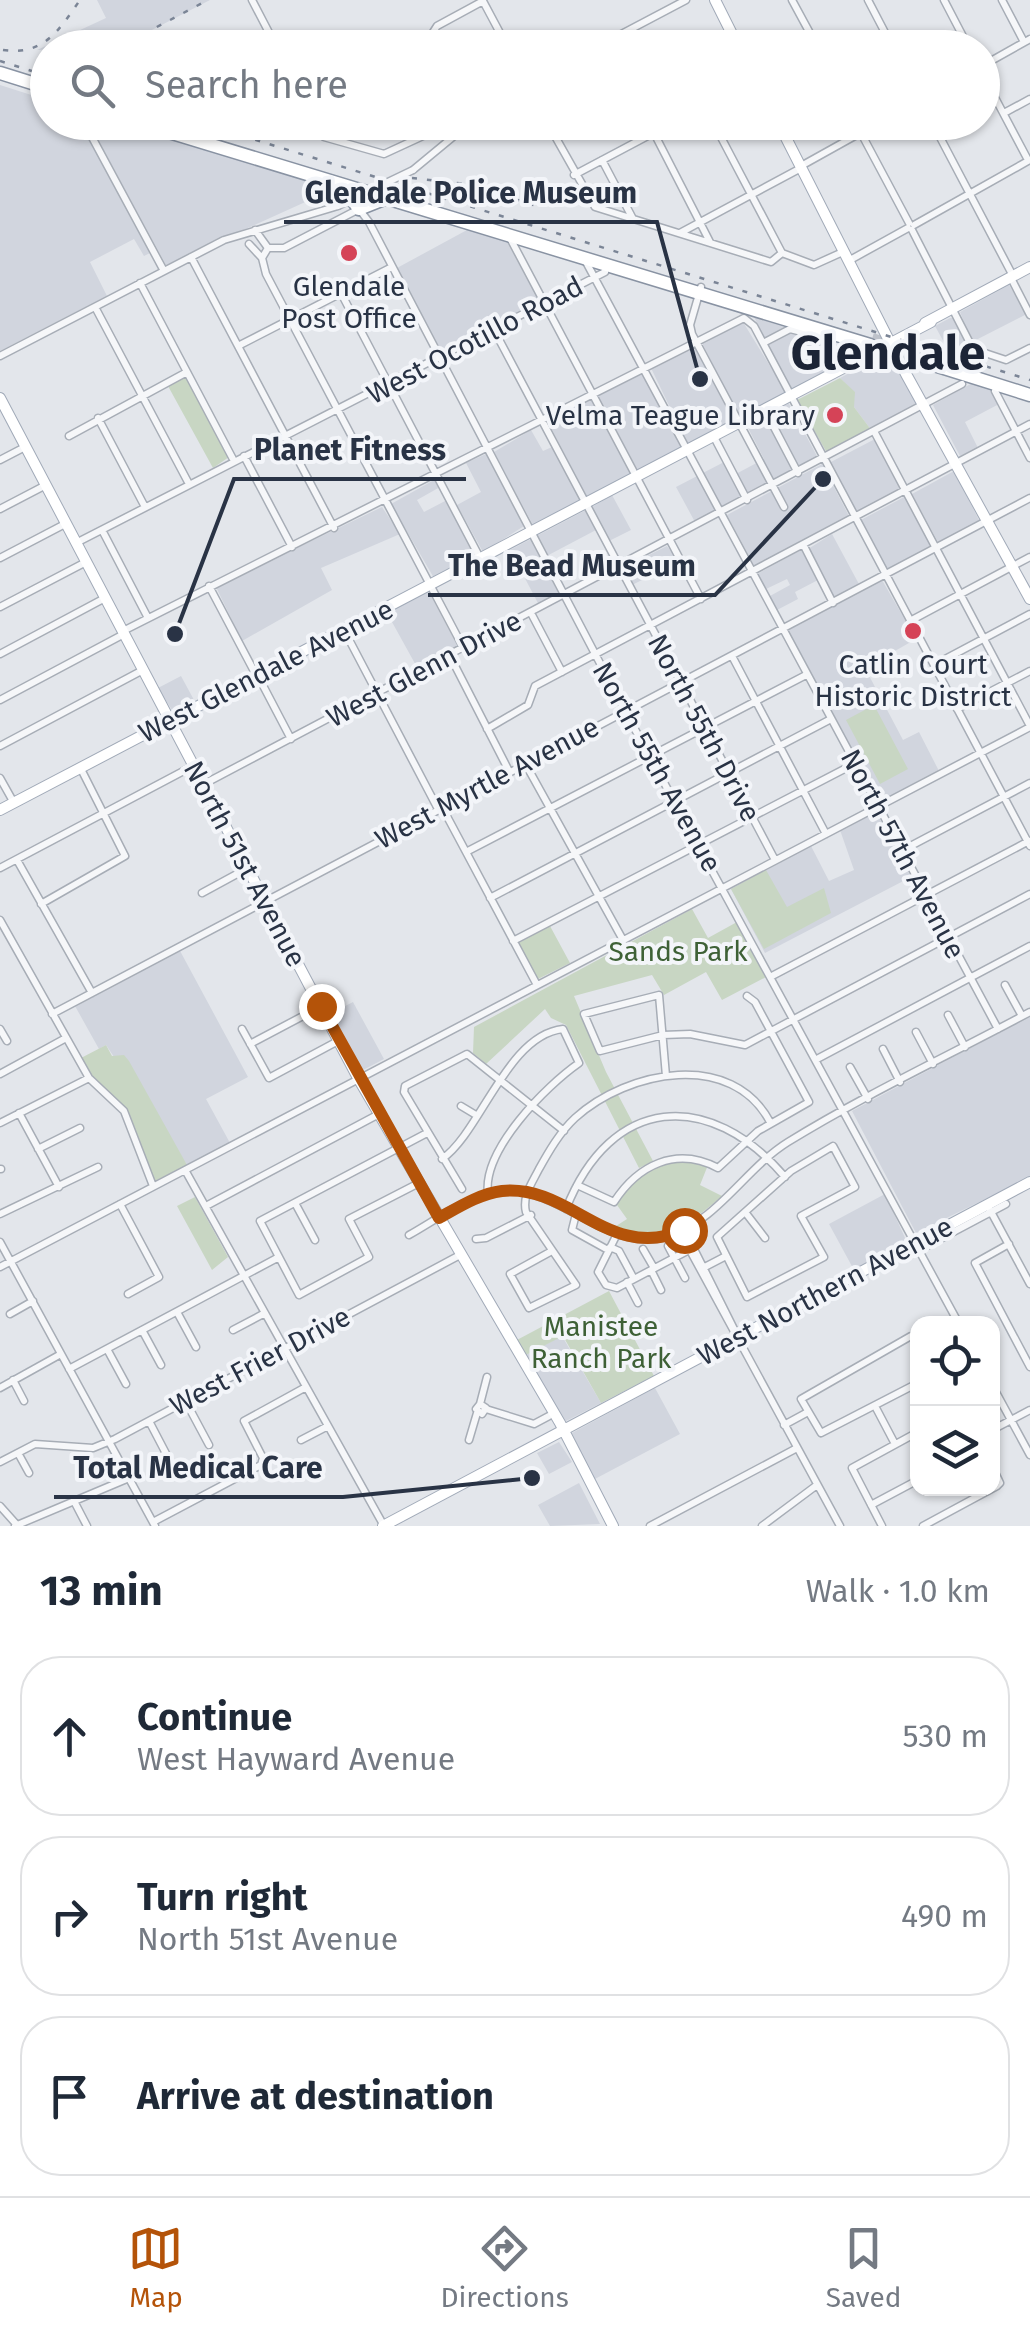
<!DOCTYPE html>
<html lang="en">
<head>
<meta charset="utf-8">
<style>
	:root { --surface:#fff; --page:#f2f2f3; --text:#1f2937; --muted:#747a83; --line:#e0e1e3; --accent:#b45309 }
	body { margin:0; font-family:"Fira Sans",sans-serif; background:var(--page); color:var(--text) }
	.controls { position:absolute; right:30px; bottom:30px; display:grid; overflow:hidden; border-radius:20px; box-shadow:0 2px 8px #0004 }
	.controls button { width:90px; height:90px; display:grid; place-items:center; padding:0; border:0; border-bottom:2px solid var(--line); background:var(--surface); color:var(--text); font:50px sans-serif }
	.stop { position:absolute; width:30px; height:30px; margin:-22px; border:8px solid #b45309; border-radius:50%; background:#fff }
	.stop.end { background:#b45309; border-color:#fff; box-shadow:0 2px 10px #0008 }
	.list { margin:0; padding:0; list-style:none }
	h2 { display:flex; justify-content:space-between; align-items:center; height:130px; margin:0; padding:0 40px; font-size:42px }
	h2 small { font-size:32px; font-weight:400; color:var(--muted) }
	.list li { display:grid; grid-template-columns:65px 1fr auto; gap:30px; align-items:center; box-sizing:border-box; height:160px; margin:0 20px 20px; padding:0 20px; border:2px solid var(--line); border-radius:40px }
	.list b { display:block; font-size:38px; white-space:nowrap }
	.list p { margin:0; font-size:32px; white-space:nowrap; color:var(--muted) }
	.list em { font-size:32px; font-style:normal; color:var(--muted) }
	.icon { flex:none; width:55px; height:55px; fill:none; stroke:currentColor; stroke-width:2; stroke-linecap:round; stroke-linejoin:round }
	.map { position:relative; flex:none; width:1030px; height:1526px; overflow:hidden }
	.search { position:absolute; background:var(--surface); box-shadow:0 2px 8px #0004; left:30px; right:30px; top:30px; height:110px; display:flex; align-items:center; gap:25px; box-sizing:border-box; padding:0 35px; border-radius:55px; color:var(--muted); font-size:38px }
	.sheet { height:670px; background:var(--surface) }
	nav { display:flex; justify-content:space-around; align-items:center; box-sizing:border-box; height:140px; border-top:2px solid var(--line); background:var(--surface); font-size:28px; color:var(--muted) }
	nav a { display:grid; justify-items:center; gap:5px }
	nav .on { color:var(--accent) }
	.map>svg:first-child { display:block }
</style>
</head>
<body>
<div class="map">
<svg width="1030" height="1526" viewBox="0 0 1030 1526">
	<rect width="100%" height="100%" fill="#e3e6eb"/>
	<path fill="#d1d5de" d="M97,0H210L119,47L37,50L106,18Z
		M0,85L47,100L48,122L81,123L152,252L144,256L134,239L90,262L107,296L0,351Z
		M89,123H120L334,189L166,265Z
		M467,230L508,241L541,301L442,353L397,268Z
		M1009,285L1027,314L972,342L960,312Z
		M754,317L821,339L836,368L791,390Z
		M950,318H954L977,355L946,346L935,326Z
		M743,322L786,392L740,418L702,343Z
		M694,346L735,418L688,445L651,368Z
		M890,351L917,403L872,431L854,407V392L840,378Z
		M643,372L683,449L638,471L598,396Z
		M974,382L988,386L999,404L965,422L978,448L960,456L933,405Z
		M592,399L632,473L587,497L548,422Z
		M788,402L818,458L695,522L676,487L726,461L734,475L764,459L746,424Z
		M531,430L543,451L552,447L581,500L533,525L494,452Z
		M875,439L903,488L857,515L829,463Z
		M486,454L524,526L483,552L457,505L481,492L466,463Z
		M822,464L849,516L755,567L727,515Z
		M954,471L980,522L939,544L912,494Z
		M434,480L440,487L417,500L424,512L447,500L475,554L434,578L391,504Z
		M612,495L631,530L609,541L592,507Z
		M906,496L934,546L886,572L859,521Z
		M382,507L400,534L321,568L332,590L242,641L216,587Z
		M586,510L596,530L541,559L559,594L539,605L510,550Z
		M832,534L860,586L834,598L808,549Z
		M667,546L674,555L653,566L656,573L632,585L625,567Z
		M801,550L818,580L795,592L798,599L777,610L770,596L790,585L787,579L766,589L757,574Z
		M882,580L916,639L865,668L903,740L919,732L939,771L880,801L788,630Z
		M429,592L458,647L418,669L387,613Z
		M181,676L194,700L172,710L158,688Z
		M876,812L911,877L765,953L731,889L811,846L829,881L854,870L840,830Z
		M179,949L248,1077L206,1099L230,1143L187,1165L106,1045L99,1049L75,1006Z
		M353,1002L384,1059L363,1070L330,1014Z
		M1030,1016V1177L916,1233L852,1111Z
		M885,1194L906,1240L854,1270L829,1224Z
		M562,1336L601,1403L566,1421L524,1356Z
		M655,1388L680,1434L593,1480L572,1433Z
		M559,1442L572,1462L549,1474L537,1453Z
		M579,1483L600,1524L550,1526L538,1505Z"/>
	<path fill="#c8d6c3" d="M186,377L229,457L213,468L168,386Z
		M840,378L855,392L854,407L872,431L827,453L797,400Z
		M874,705L908,769L880,784L846,720Z
		M766,870L787,907L824,888L831,913L764,949L731,889Z
		M692,909L708,938L737,922L768,976L722,1000L706,972L664,995L652,975L574,996L606,1072L653,1161L639,1168L566,1025L551,1018L545,1009L486,1064L473,1053L474,1027Z
		M550,926L570,963L538,979L518,943Z
		M106,1045L112,1056L124,1055L129,1061L187,1165L155,1181L129,1113L95,1081L81,1058Z
		M681,1160L708,1165L700,1185L722,1196C690,1224 657,1248 613,1228L627,1219L617,1205C627,1176 655,1166 681,1160Z
		M195,1197L228,1257L212,1270L177,1206Z
		M609,1291L654,1376L601,1403L563,1336L524,1356L515,1341Z"/>
	<g fill="none" stroke-linecap="round" stroke-linejoin="round">
		<path stroke="#bec2ca" stroke-width="12" stroke-dasharray="12 6" stroke-linecap="butt" d="M872,339L913,352"/>
		<defs>
			<path id="minor" d="M252,0L277,48
				M792,0L818,48
				M868,0L893,48
				M944,0L969,48
				M1002,0L1024,42
				M483,1L508,48
				M423,48L437,26L483,1
				M595,48L686,0
				M982,66L1030,39
				M982,73L1028,160
				M1004,113L1030,99
				M316,122L324,137L384,154L423,136
				M547,122L595,207L771,262L782,253
				M713,122L782,253
				M932,122L1013,276
				M86,126L164,271
				M654,133L710,242
				M861,133L909,223
				M602,160L632,217
				M801,166L880,122
				M413,170L471,122
				M574,175L674,122
				M914,225L1028,161
				M255,230L268,248
				M912,230L973,349L1006,360L1030,348
				M680,233L801,168
				M510,238L701,599
				M249,244L262,258
				M268,248H284L359,209L369,222L625,711L959,1324
				M268,248L262,258L266,274L464,649
				M782,253L814,265L845,251
				M191,257L334,528
				M585,260L998,1029
				M850,260L908,228
				M1011,278L1030,315
				M140,283L234,461
				M701,287L690,325L692,334L784,507
				M341,293L480,558
				M95,307L189,484
				M494,330L775,860
				M763,343L790,329L825,338L841,370
				M238,346L392,267
				M0,356L224,240L338,206
				M995,391L1030,458
				M765,410L798,473
				M98,418L145,507
				M875,433L1030,726
				M69,436L187,372
				M714,437L747,500
				M244,456L292,547
				M0,460L25,447
				M0,509L46,485
				M102,530L148,618
				M76,543L605,272
				M804,546L833,603
				M0,558L65,524
				M209,586L256,675
				M0,607L86,562
				M531,613L562,672
				M910,621L1030,557
				M344,630L438,809
				M123,631L744,318L754,326L1030,846
				M0,654L105,598
				M450,656L509,771
				M732,656L826,834
				M934,665L1030,614
				M257,674L291,739
				M0,700L124,634
				M957,709L1030,671
				M487,729L528,705L535,686L1030,424
				M0,746L143,670
				M525,763L623,940
				M0,778L14,803
				M204,784L962,384
				M442,807L537,985
				M901,851L1030,783
				M466,852L806,675
				M17,860L92,993
				M0,868L193,766
				M202,893L248,868
				M490,898L831,719
				M41,904L125,856L81,769
				M0,920L89,1078L124,1111L153,1186
				M513,941L854,764
				M772,976L1029,841
				M1005,985L1022,1016
				M52,1014L1030,498
				M948,1015L965,1047
				M0,1029L7,1041
				M242,1029L269,1078L338,1041
				M916,1032L933,1064
				M250,1044L320,1007
				M883,1049L900,1082
				M817,1059L1030,946
				M850,1067L868,1099
				M0,1074L66,1038
				M666,1076L659,995L584,1014L600,1051L663,1035L690,1034L745,1045L1030,894
				M461,1106L476,1115
				M19,1113L59,1187
				M0,1123L89,1078
				M833,1146L855,1187L801,1216L824,1257L747,1297L717,1237L791,1171Z
				M38,1149L80,1128
				M442,1159C481,1132 507,1035 563,1029L579,1063C546,1086 482,1150 488,1194
				M0,1169H1
				M185,1170L384,1526
				M419,1183L349,1219L369,1257L299,1295L260,1221L427,1133
				M577,1185L614,1202C638,1165 676,1146 718,1168L758,1131L809,1102L755,1002L747,996
				M462,1189L404,1092L405,1086L467,1054L564,1131
				M295,1203L315,1240
				M120,1204L159,1277L128,1294
				M206,1206L379,1114
				M566,1209C611,1095 709,1088 785,1177
				M990,1210L1030,1284
				M745,1212L765,1238
				M0,1214L98,1167
				M576,1214L572,1230L608,1250
				M684,1229L738,1337
				M680,1232L840,1526
				M617,1234L598,1272L606,1285L617,1288L689,1250
				M409,1235C436,1220 466,1197 497,1192C560,1182 606,1256 669,1236C718,1220 746,1168 788,1142C866,1094 950,1055 1030,1012
				M476,1239L486,1238L531,1215
				M0,1242L155,1526
				M1009,1244L975,1263L1030,1367
				M668,1246L685,1278
				M610,1247L619,1251L634,1279
				M925,1247L1006,1204
				M643,1249L654,1268
				M550,1252L510,1274L529,1308L576,1285L526,1212C522,1196 532,1183 539,1169C549,1151 560,1132 575,1118C628,1070 732,1050 770,1122
				M0,1267L1030,727
				M701,1269L726,1256
				M651,1270L661,1290
				M627,1282L638,1303
				M177,1312L196,1347
				M10,1314L33,1301
				M142,1330L161,1365
				M233,1330L265,1313
				M918,1337L911,1336L801,1399L821,1433L918,1383
				M107,1349L126,1384
				M69,1369L279,1257
				M13,1380L24,1401
				M992,1385L1030,1455
				M0,1388L61,1354
				M186,1402L209,1445
				M480,1404L486,1408L482,1414L476,1409Z
				M480,1404L487,1377
				M875,1406L895,1444
				M486,1409L534,1424L549,1416
				M149,1421L172,1465
				M784,1425L808,1412
				M992,1430L1030,1410
				M301,1440L328,1426
				M469,1440L477,1413
				M18,1453L29,1473
				M0,1462L35,1444L93,1448L115,1439L460,1255
				M75,1503L87,1526
				M871,1505L918,1480
				M0,1506L17,1525
				M153,1522L261,1465L263,1458L244,1421L306,1387
				M15,1526L129,1478
				M650,1526L797,1448
				M762,1526L817,1485
				M882,1526L852,1468L918,1432
				M923,1526L997,1486L1000,1483L992,1466"/>
			<path id="major" d="M715,0L739,48
				M778,122L906,374L1030,599
				M925,323L1030,267
				M0,398L358,1078L560,1423L613,1526
				M0,810L931,322
				M383,1526L1030,1182"/>
			<path id="highway" d="M0,73L48,88
				M83,122L86,125
				M136,122L870,345
				M346,191L359,209L384,199
				M912,358L1030,395"/>
		</defs>
		<use href="#minor" stroke="#a7adb6" stroke-width="9"/>
		<use href="#major" stroke="#a1aab8" stroke-width="12"/>
		<use href="#highway" stroke="#8993a3" stroke-width="15"/>
		<use href="#minor" stroke="#f6f7f9" stroke-width="6"/>
		<use href="#major" stroke="#fff" stroke-width="10"/>
		<use href="#highway" stroke="#fff" stroke-width="12"/>
		<path stroke="#7b8596" stroke-width="2.5" stroke-dasharray="5 10" stroke-linecap="butt" d="M117,48L208,0
			M212,48L251,27
			M3,50C44,56 59,30 80,0
			M0,61L48,76
			M198,122L1030,380
			M412,178L466,184L540,207"/>
		<defs>
			<path id="minor-bridge" d="M338,206L413,170"/>
		</defs>
		<use href="#minor-bridge" stroke="#a7adb6" stroke-width="9" stroke-linecap="butt"/>
		<use href="#minor-bridge" stroke="#f6f7f9" stroke-width="6"/>
	</g>
	<g fill="none" stroke-linecap="round" stroke-linejoin="round">
		<path stroke="#b45309" stroke-width="12" d="M321,1006L439,1218C459,1207 479,1194 502,1191C571,1184 609,1263 684,1230"/>
	</g>
	<g fill="#d54357" stroke="#f3f5f9" stroke-width="4">
		<circle cx="349" cy="253" r="10"/>
		<circle cx="835" cy="415" r="10"/>
		<circle cx="913" cy="631" r="10"/>
	</g>
	<g text-anchor="middle" dominant-baseline="central" stroke-width="8" stroke-linejoin="round" paint-order="stroke">
		<g font-size="28" fill="#293345" stroke="#f3f5f9">
			<text x="349" y="286">Glendale<tspan x="349" dy="32">Post Office</tspan></text>
			<text x="815" y="415" text-anchor="end">Velma Teague Library</text>
			<text x="913" y="664">Catlin Court<tspan x="913" dy="32">Historic District</tspan></text>
		</g>
		<g font-size="28" fill="#293345" stroke="#f3f5f9">
			<text transform="translate(475 340) rotate(-28)">West Ocotillo Road</text>
			<text transform="translate(424 669) rotate(-28)">West Glenn Drive</text>
			<text transform="translate(266 671) rotate(-27)">West Glendale Avenue</text>
			<text transform="translate(704 728) rotate(62)">North 55th Drive</text>
			<text transform="translate(657 767) rotate(61)">North 55th Avenue</text>
			<text transform="translate(487 783) rotate(-28)">West Myrtle Avenue</text>
			<text transform="translate(903 854) rotate(62)">North 57th Avenue</text>
			<text transform="translate(245 864) rotate(62)">North 51st Avenue</text>
			<text transform="translate(825 1291) rotate(-28)">West Northern Avenue</text>
			<text transform="translate(260 1361) rotate(-28)">West Frier Drive</text>
		</g>
		<g font-size="28" fill="#3e6136" stroke="#f3f5f9">
			<text x="678" y="951">Sands Park</text>
			<text x="601" y="1326">Manistee<tspan x="601" dy="32">Ranch Park</tspan></text>
		</g>
		<g font-size="48" font-weight="bold" fill="#1c2436" stroke="#f3f5f9">
			<text x="888" y="353">Glendale</text>
		</g>
	</g>
	<path fill="none" stroke="#293345" stroke-width="4" d="M700 379L657 222H284M175 634L234 479H466M823 479L715 595H428M532 1478L343 1497H54"/>
	<g fill="#293345" stroke="#f3f5f9" stroke-width="4">
		<circle cx="700" cy="379" r="10"/>
		<circle cx="175" cy="634" r="10"/>
		<circle cx="823" cy="479" r="10"/>
		<circle cx="532" cy="1478" r="10"/>
	</g>
	<g font-size="30" text-anchor="middle" font-weight="bold" fill="#293345" stroke="#f3f5f9" stroke-width="8" stroke-linejoin="round" paint-order="stroke">
		<text x="471" y="203">Glendale Police Museum</text>
		<text x="350" y="460">Planet Fitness</text>
		<text x="572" y="576">The Bead Museum</text>
		<text x="198" y="1478">Total Medical Care</text>
	</g>
</svg>
<div class="controls">
<button><svg class="icon" aria-label="locate" viewBox="0 0 24 24"><circle cx="12" cy="12" r="6"/><path d="M12 2v4M12 18v4M2 12h4M18 12h4"/></svg></button>
<button><svg class="icon" aria-label="layers" viewBox="0 0 24 24"><path d="M12 4l9 5-9 5-9-5zM3 14l9 5 9-5"/></svg></button>
</div>
<div class="stop" style="left:684px;top:1230px"></div>
<div class="stop end" style="left:321px;top:1006px"></div>
<div class="search"><svg class="icon" aria-label="search" viewBox="0 0 24 24"><circle cx="10" cy="10" r="6"/><path d="M15 15l6 6"/></svg>Search here</div>
</div>
<section class="sheet">
<h2>13 min<small>Walk · 1.0 km</small></h2>
<ul class="list">
<li><svg class="icon" aria-label="ahead" viewBox="0 0 24 24"><path d="M12 20V5M6 11l6-6 6 6"/></svg><div><b>Continue</b><p>West Hayward Avenue</p></div><em>530 m</em></li>
<li><svg class="icon" aria-label="right" viewBox="0 0 24 24"><path d="M7 20v-9h11M14 6l5 5-5 5"/></svg><div><b>Turn right</b><p>North 51st Avenue</p></div><em>490 m</em></li>
<li><svg class="icon" aria-label="arrive" viewBox="0 0 24 24"><path d="M6 21V4h12l-3 4 3 4H6"/></svg><div><b>Arrive at destination</b></div></li>
</ul>
</section>
<nav>
<a class="on"><svg class="icon" aria-label="map" viewBox="0 0 24 24"><path d="M3 6l6-2 6 2 6-2v14l-6 2-6-2-6 2zM9 4v14M15 6v14"/></svg>Map</a>
<a><svg class="icon" aria-label="directions" viewBox="0 0 24 24"><path d="M12 3l9 9-9 9-9-9zM9 14v-3h6M13 9l2 2-2 2"/></svg>Directions</a>
<a><svg class="icon" aria-label="saved" viewBox="0 0 24 24"><path d="M7 4h10v16l-5-4-5 4z"/></svg>Saved</a>
</nav>
</body>
</html>
